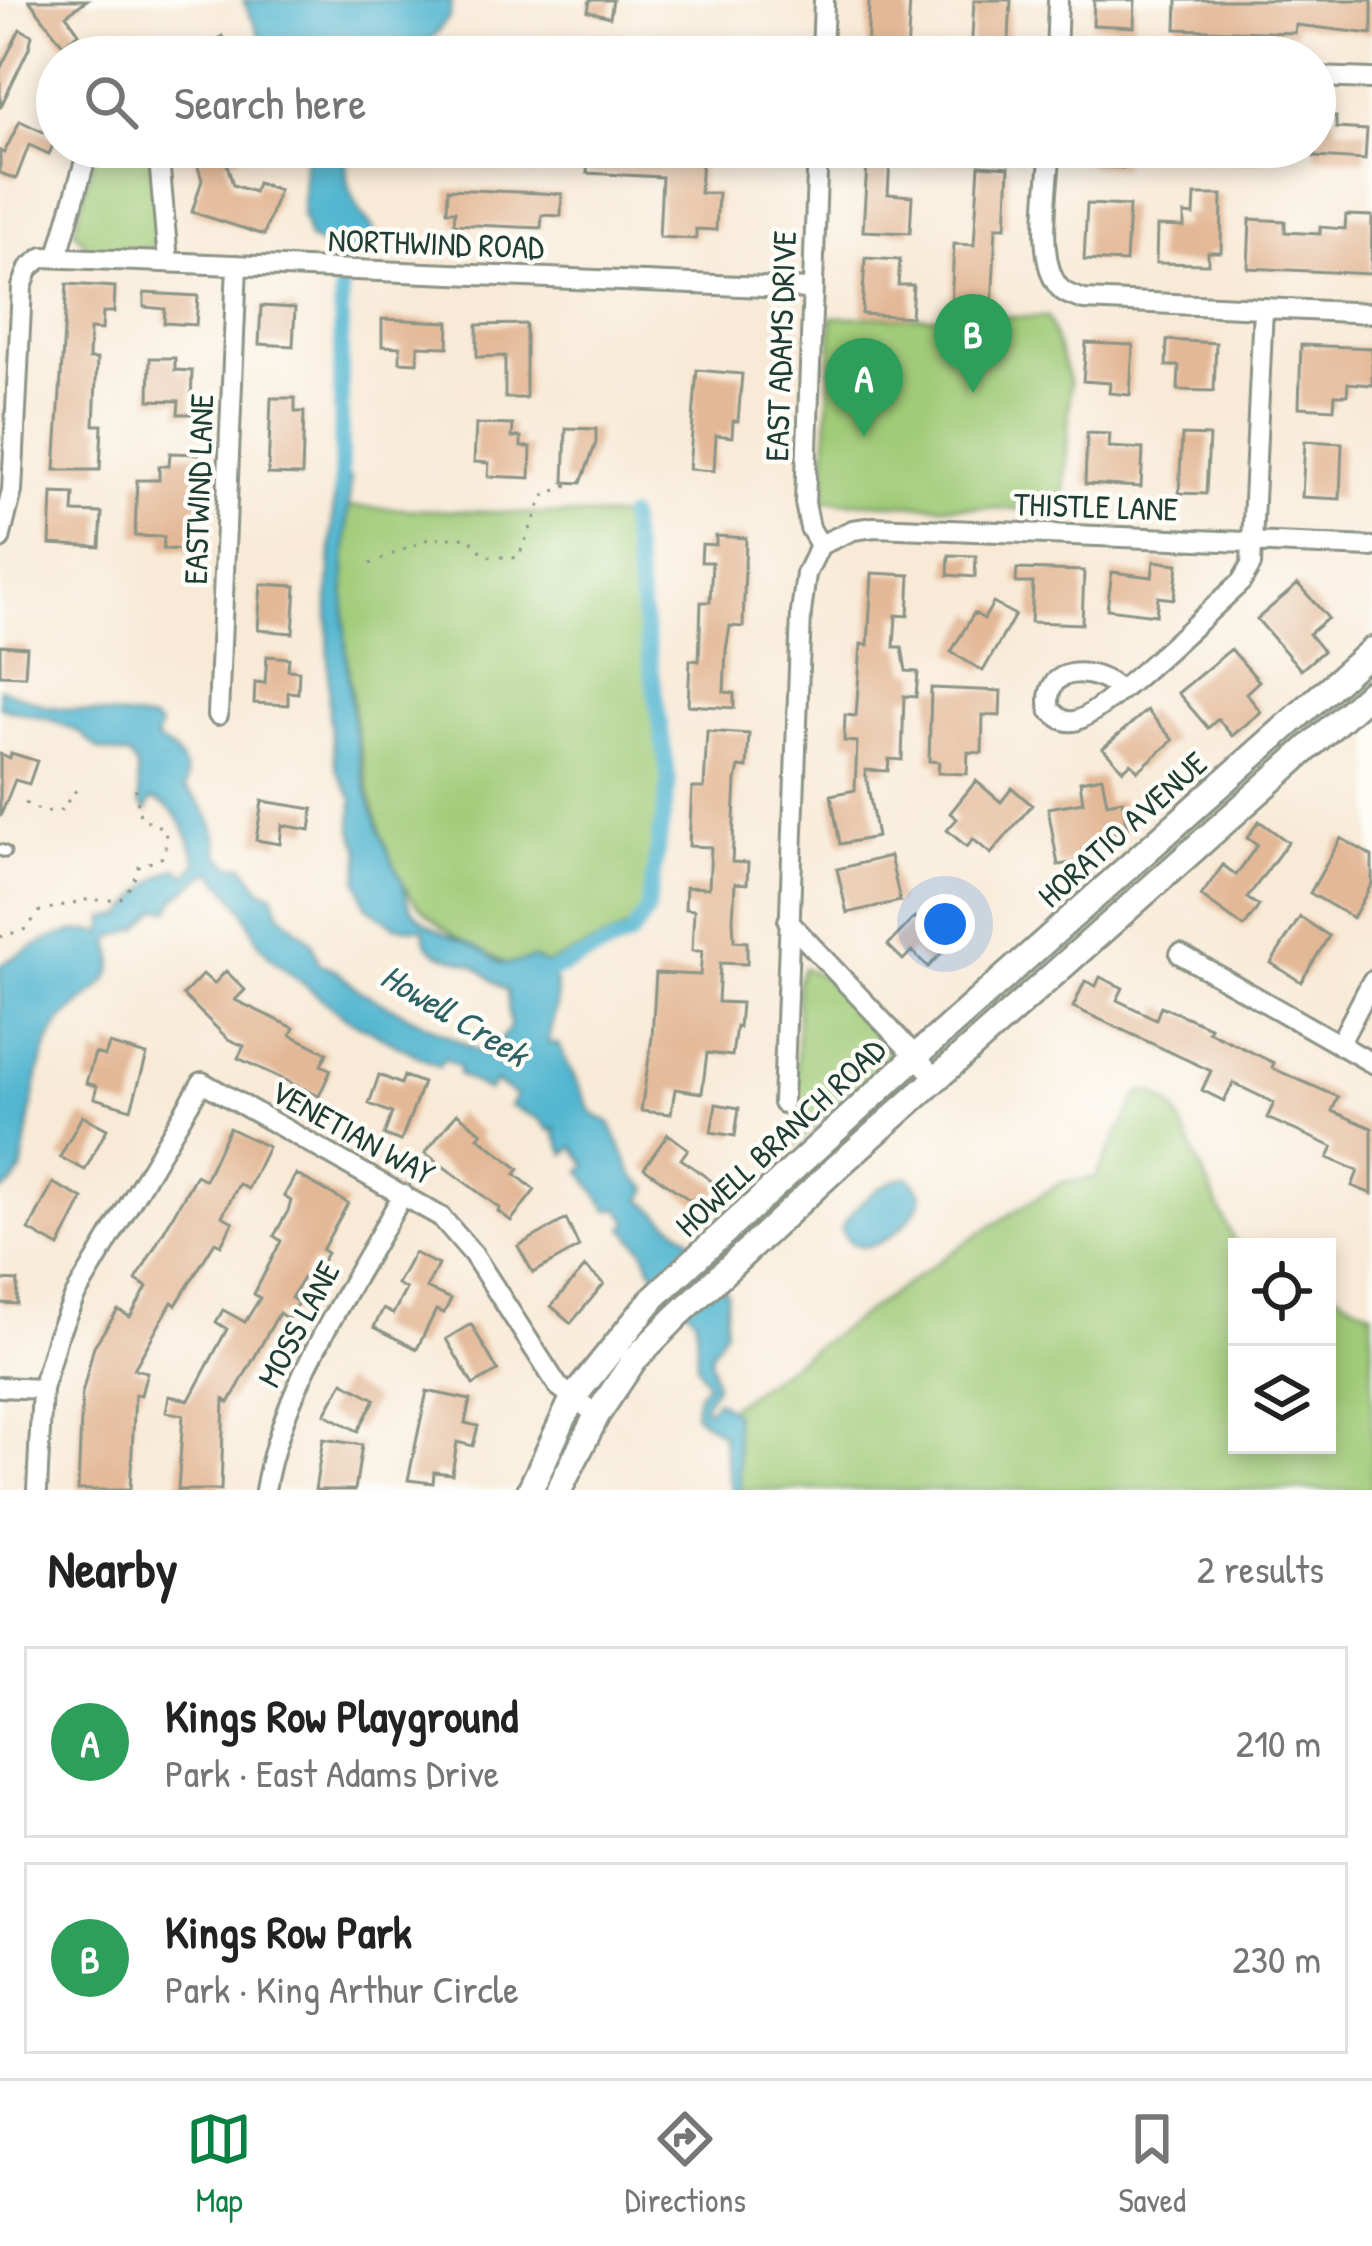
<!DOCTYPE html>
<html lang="en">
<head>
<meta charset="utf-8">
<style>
	:root { --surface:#fff; --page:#f6f6f6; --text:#222; --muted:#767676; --line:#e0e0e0; --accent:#0b8043 }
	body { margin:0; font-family:"Patrick Hand",sans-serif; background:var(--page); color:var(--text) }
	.controls { position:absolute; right:36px; bottom:36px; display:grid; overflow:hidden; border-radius:0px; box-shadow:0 6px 18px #0003 }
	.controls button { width:108px; height:108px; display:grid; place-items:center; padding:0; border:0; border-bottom:3px solid var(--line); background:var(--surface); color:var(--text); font:60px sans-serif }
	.you { position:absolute; left:945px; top:924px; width:42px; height:42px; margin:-30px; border:9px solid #fff; border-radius:50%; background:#1a73e8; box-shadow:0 0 0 18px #1a73e833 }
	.badge { display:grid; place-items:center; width:78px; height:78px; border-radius:50%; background:var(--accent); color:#fff; font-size:39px; font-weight:700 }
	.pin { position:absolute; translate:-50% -99px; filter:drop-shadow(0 3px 6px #0008) }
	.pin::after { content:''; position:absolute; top:63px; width:42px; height:36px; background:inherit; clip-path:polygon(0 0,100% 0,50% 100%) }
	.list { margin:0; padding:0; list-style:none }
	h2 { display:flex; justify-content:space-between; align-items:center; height:156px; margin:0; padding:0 48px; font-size:51px }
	h2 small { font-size:39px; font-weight:400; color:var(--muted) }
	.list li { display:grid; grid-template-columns:78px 1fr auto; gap:36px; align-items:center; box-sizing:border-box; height:192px; margin:0 24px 24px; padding:0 24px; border:3px solid var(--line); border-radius:0px }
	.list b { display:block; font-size:45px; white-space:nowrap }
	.list p { margin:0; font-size:39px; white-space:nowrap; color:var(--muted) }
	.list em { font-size:39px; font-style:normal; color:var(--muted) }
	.icon { flex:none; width:66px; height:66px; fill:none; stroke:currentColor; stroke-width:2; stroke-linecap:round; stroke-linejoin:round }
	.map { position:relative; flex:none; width:1372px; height:1490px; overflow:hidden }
	.search { position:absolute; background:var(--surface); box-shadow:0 6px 18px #0003; left:36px; right:36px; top:36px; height:132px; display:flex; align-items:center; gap:30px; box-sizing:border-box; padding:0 42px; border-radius:66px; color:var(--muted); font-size:45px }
	.sheet { height:588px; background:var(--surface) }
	nav { display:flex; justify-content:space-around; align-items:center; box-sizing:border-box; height:168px; border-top:3px solid var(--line); background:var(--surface); font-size:33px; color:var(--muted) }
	nav a { display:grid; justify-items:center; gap:6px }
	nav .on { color:var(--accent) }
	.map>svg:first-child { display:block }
</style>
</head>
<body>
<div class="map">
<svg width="1372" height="1490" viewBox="0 0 1372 1490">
	<rect width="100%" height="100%" fill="#fdfcf7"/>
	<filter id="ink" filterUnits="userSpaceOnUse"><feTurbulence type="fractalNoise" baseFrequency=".00833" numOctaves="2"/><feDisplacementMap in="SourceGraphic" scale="24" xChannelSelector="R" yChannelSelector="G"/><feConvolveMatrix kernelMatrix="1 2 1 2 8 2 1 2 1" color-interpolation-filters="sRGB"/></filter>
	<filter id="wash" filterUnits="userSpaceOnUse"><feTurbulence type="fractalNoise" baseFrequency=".004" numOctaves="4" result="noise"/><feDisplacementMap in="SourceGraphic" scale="48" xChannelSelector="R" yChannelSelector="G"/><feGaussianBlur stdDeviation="2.7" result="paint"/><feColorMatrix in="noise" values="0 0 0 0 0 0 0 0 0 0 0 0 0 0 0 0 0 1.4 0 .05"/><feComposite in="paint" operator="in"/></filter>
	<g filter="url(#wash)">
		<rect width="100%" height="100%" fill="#f8ead7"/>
		<path fill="#a0cb78" stroke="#608456" stroke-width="3" d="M97,147H150L158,235L151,249L88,248L74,230Z
			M832,317H1048L1070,383L1064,511L824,501Z
			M348,507L630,517L669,781L646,920L528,972C489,957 449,937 419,906C371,855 351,705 345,635C341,594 347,549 348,507Z
			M803,968C832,975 879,1030 891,1057L796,1144L798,981Z
			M1140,1092L1154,1093L1175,1110L1234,1241L1246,1247H1237V1445H1327V1289L1372,1312V1490H735L732,1445L715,1417L977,1235L1062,1182L1095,1178Z"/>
		<path fill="#52b6d0" stroke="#387a82" stroke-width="3" d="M243,0H452L449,17L417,57H284L261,38Z
			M306,147H348C342,178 352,206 373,228L374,239L365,249L341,255L309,239L302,214Z
			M344,471L351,479C338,602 341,767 400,877C405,887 406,903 413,911C428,928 448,935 468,943C505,959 488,972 533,958L551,966C564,1009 552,1008 548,1044H558L592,1113L610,1123L634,1177L648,1188L642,1200L688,1237L727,1293L725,1330L710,1355L715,1385L703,1408L709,1409L717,1400L734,1413L741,1490H731L722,1434L694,1414L698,1394L707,1384L697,1364L696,1319L651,1268L643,1249L624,1228L629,1223L619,1208L608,1210L581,1171L587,1165L574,1147L565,1154L555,1134L556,1128L550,1131L539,1119L510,1106L516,1096L496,1082L488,1091L458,1074L460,1068L444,1058L439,1067L346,1018L271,958L258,942L243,909L214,873L209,872L175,898L170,910L157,909L139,928L113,937L110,943C127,984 79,997 59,1024C34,1060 30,1128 21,1171L11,1186L0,1192V965C34,947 65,924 104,933L105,918L124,916C137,897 154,876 177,868L187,875L197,863C189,836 180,807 151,799L147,811L140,804L137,768L129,756L99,750L79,732L51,720L0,707V688L46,706L154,721L160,726L156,740C175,749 191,767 185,789C204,803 219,830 218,854L232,866L243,865L261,890L273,894L279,912L312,942L319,963L334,969L360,991L492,1058L499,1055V1042L510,1027L507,991C495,984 486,973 475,966C452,954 426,960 423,929L395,926L366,906L358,880L361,851L352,831L353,799L336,769L329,716L328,604L335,476Z
			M909,1177L922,1193C921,1219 860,1274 841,1229C853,1207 884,1178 909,1177Z"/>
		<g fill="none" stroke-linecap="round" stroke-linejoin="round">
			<path stroke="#52b6d0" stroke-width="16" d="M341,494V255
				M534,979L630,936L647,912L669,782L628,518"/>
		</g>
		<g id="blocks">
			<path fill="#e3b896" d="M29,0H87L66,15L79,33L63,45Z
				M590,0H613L610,17L588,11Z
				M869,0H910L907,57H867Z
				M974,0H1011L1008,57L971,56Z
				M1094,0H1135L1134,27L1093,25Z
				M1177,0H1372V34L1296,25L1295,33L1176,29Z
				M20,29L32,35L29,48L0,108V69Z
				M222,36L233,57H197Z
				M1315,116L1336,117V128L1367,130L1365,160L1315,157Z
				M20,121L56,138L49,154L29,145L16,179L0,173V151L4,153Z
				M192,147H261V151L226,161L233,185L254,192L257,183L279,190L264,235L192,212L202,180Z
				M589,147H674L673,154L702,155L700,193H718L716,230L696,229V239L659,237L662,177L587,173Z
				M868,147H905L904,162L890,161L888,194L912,196L910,233L863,231Z
				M1088,147H1125L1123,168L1087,166Z
				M1233,147H1257L1256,162L1232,161Z
				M979,165L1009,167L1006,227H996L992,309L951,307L954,244L974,245Z
				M448,189L562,194L561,216L542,215L541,228L454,224L455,211H447Z
				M1195,195H1222L1221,252H1208V264L1156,263L1157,226L1184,227V214L1194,215Z
				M1087,204L1129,206L1126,262L1084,260Z
				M1346,215L1372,216L1371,274L1248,268L1250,219L1285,221V232L1320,234V227L1345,229Z
				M865,258L900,260L898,285H913L911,317L862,314Z
				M67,284L115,287L114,312H103L102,330L90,329L89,359H97L94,425H102L100,470H55Z
				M144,293L198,296L196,325L164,323L165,309L144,307Z
				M261,306L295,308L293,346L259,344Z
				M382,319L449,322L448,347L418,346L417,363L400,362V347L382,346Z
				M526,324V398H505V356L477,357V325Z
				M1167,340L1216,343L1214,391L1178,390L1179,366H1166Z
				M1086,343L1133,345L1130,395L1109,393L1110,383L1083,381Z
				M1301,345L1372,348V385L1348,383L1347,395H1335L1334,409L1299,407Z
				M150,358H175V370L192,371L191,414H178L179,401L149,400Z
				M697,370L742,374L738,421H733L732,437L716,435L714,471L689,469Z
				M271,398H295V412H304L302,475L268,474Z
				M476,424L513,425L512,437H521V447H531L530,478L488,476L489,463L474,462Z
				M566,428L596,429V443L581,483L564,482Z
				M1087,433L1110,434L1109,447L1143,449L1141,487L1085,484Z
				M1182,435L1209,436L1206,494L1179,493Z
				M1305,441L1342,443L1340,499L1302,497Z
				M170,453L199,454L201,508L194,507L193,550L163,549L164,537L135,536L137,480H159V466H169Z
				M52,493L74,494L73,512L102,513L100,547L50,544Z
				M716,536L746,538L743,627L730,626L726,650L724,692L734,693V708L688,705L690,660L699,661L701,602H710L712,562H701L702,544L716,545Z
				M949,555L976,556L975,577L948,575Z
				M1154,561L1178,564L1174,599L1158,597L1156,615L1107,609L1112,572L1152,577Z
				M1017,569L1084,571L1082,624L1031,622L1033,583H1016Z
				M872,573L910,575L908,616L896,615L894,647H902L906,671L918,672L916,697L904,696L902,760L889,759L888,771L865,770L877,837L840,844L831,795L855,790L857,742L844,741L845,715L856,716L861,644L868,645Z
				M261,584L296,586L293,633L258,630Z
				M1298,584L1328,618L1309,634L1323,651L1301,670L1257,619Z
				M993,603L1015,615L983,671L951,652L974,613L984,619Z
				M0,645L27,647L25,676L0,675Z
				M1231,649L1259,681L1246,693L1261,712L1232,736L1218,719L1208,728L1178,693Z
				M267,656L289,658L288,670L299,671L298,693L288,692V705L254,703L255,682L265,683Z
				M931,688L1001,691L1000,716L983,715L982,753L968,752L967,774L938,773L939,762L929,761Z
				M1147,710L1173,740L1138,771L1131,763L1123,770L1103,748Z
				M707,731L749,734L747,768L739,767L736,781L732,862L748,863L747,884L735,883L733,919L734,941L747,942V964L720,963L718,1002L741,1003L739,1027L736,1026L732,1056L707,1053L702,1093L675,1089L671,1114L641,1111L652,1037L656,973L700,975L702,951H692L694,910L685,909L686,887L709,888L711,847L689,846L692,788H704Z
				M11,753L37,761L29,784L15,780L0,817V754L10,758Z
				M1102,777L1107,803L1122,800L1127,829L1114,831L1116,842L1088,847L1091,860L1058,865L1048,808L1083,802L1080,781Z
				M976,781L1001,802L1012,788L1032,805L991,854L973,839L967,847L947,830L957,819L950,813Z
				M262,801L313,809L310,830L282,825L280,844L256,840Z
				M1259,821L1288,842L1247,898L1259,906L1244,927L1201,896L1223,865L1236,875L1257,845L1247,838Z
				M1341,838L1372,856V883L1353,918L1310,893Z
				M890,856L900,901L847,913L837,869Z
				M915,917L924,926L931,919L953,941L928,967L912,951L903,960L888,945Z
				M1300,917L1329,936L1301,982L1271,963Z
				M226,971L245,990L235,1000L294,1028L291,1035L327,1053L321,1065L331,1070L319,1096L238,1058L244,1046L228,1039L183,995L203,974L214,984Z
				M1100,977L1123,988L1117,1000L1156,1019L1161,1006L1210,1027L1208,1031L1274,1063L1272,1068L1338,1097L1332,1111L1372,1128V1194L1352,1186L1358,1171L1328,1158L1333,1147L1267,1118L1274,1103L1233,1083L1224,1101L1202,1090L1211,1071L1073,1007L1085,981L1096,986Z
				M109,1044L147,1055L131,1109L94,1098L97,1086L86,1083L95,1053L105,1056Z
				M379,1075L401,1084L404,1076L423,1083L401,1141L384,1135L392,1113L369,1104Z
				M716,1104L739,1108L735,1136L711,1132Z
				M457,1113L482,1133L478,1137L519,1169L515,1174L535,1190L511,1221L498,1211L500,1208L425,1153Z
				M82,1116L107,1129L85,1170L60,1157Z
				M229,1128L268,1147L248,1189L239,1184L222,1216L233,1222L221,1245L215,1242L176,1305L172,1302L134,1369L147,1372L141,1395L135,1394L130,1490H78L82,1394L94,1346L118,1310L130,1317L147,1287L136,1280L196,1175L205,1180Z
				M668,1134L688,1149L681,1159L720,1187L704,1210L644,1168Z
				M296,1174L348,1203L322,1250L327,1253L320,1265L313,1261L291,1298L298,1302L288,1319L279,1313L229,1403L224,1399L221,1490H178L183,1415L166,1412L169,1396L189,1400L227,1329L216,1322L223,1310L245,1322L260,1298L254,1294L281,1241L274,1236L288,1211L291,1201L284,1196Z
				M53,1183L83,1199L59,1247L29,1230Z
				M566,1219L579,1247L533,1273L518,1246Z
				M414,1253L438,1265L426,1288L451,1299L444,1313L436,1310L417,1349L374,1327L383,1309L393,1314L406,1289L397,1284Z
				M585,1267L604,1284L571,1323L551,1306Z
				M0,1280L18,1281L17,1304L0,1303Z
				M471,1324L498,1371L473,1385L446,1339Z
				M343,1382L375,1399L358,1431L325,1414Z
				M427,1391L470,1400L465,1423L478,1426L473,1446L457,1442L452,1474L434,1472L433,1483L408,1480Z
				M323,1439L362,1445L355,1490H315Z"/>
		</g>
	</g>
	<g filter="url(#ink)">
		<use href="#blocks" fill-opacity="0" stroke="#8c9486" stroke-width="3"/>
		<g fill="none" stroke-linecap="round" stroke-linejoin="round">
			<defs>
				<path id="lane" d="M0,850L5,852"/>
				<path id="street" d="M822,57L824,0
					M1056,57L1058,0
					M1315,77L1372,79
					M158,147L168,261
					M818,147L805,503L810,528L820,545
					M1051,147C1049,183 1035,260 1059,287C1065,295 1074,296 1084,300L1372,313
					M58,255L89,147
					M0,539L12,491L22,287L29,268L43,257L811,289
					M820,545L853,530L874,527L1372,547
					M1119,690C1095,666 1041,664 1050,710C1058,716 1063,723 1074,721C1100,718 1214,606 1241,582L1251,565L1263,308
					M218,715L237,265
					M788,921L937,1079
					M1180,954L1372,1063
					M1340,1043L1372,981
					M783,1103L801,613L806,574L820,545
					M0,1387L42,1389
					M37,1490L42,1389L57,1337L75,1296L202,1082L441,1217L473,1254L558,1386L597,1415
					M265,1490C284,1382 351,1289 403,1194"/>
				<path id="secondary" d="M530,1490L573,1398L654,1297L916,1056L1372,650
					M559,1490L597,1415L634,1360L676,1317L837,1167L1372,691"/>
			</defs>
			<use href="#lane" stroke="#8c9486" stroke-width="15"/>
			<use href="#street" stroke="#8c9486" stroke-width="24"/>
			<use href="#secondary" stroke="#8c9486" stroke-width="30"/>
			<path stroke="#8c9486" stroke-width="3" stroke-dasharray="3 9" stroke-linecap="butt" d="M569,147L589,148
				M370,564L428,539L468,537L486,556L518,558L544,496L574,482
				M25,803L43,812L61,810L80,785
				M0,937L26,929L40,911L85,900H119L131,886L139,867L163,857C171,826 163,829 140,817L135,784"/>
			<use href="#lane" stroke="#fff" stroke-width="9"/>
			<use href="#street" stroke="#fff" stroke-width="18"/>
			<use href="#secondary" stroke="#fff" stroke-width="24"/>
		</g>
	</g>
	<g text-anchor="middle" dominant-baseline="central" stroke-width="9" stroke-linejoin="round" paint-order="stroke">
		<g font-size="33" fill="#1f3d34" stroke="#fdfcf7">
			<text transform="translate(436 243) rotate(2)">NORTHWIND ROAD</text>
			<text transform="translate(780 346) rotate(-88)">EAST ADAMS DRIVE</text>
			<text transform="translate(198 489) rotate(-88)">EASTWIND LANE</text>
			<text transform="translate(1096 506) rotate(2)">THISTLE LANE</text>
			<text transform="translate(1122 829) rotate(-42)">HORATIO AVENUE</text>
			<text transform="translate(353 1132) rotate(29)">VENETIAN WAY</text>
			<text transform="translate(780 1137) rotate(-43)">HOWELL BRANCH ROAD</text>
			<text transform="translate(298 1324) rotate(-62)">MOSS LANE</text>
		</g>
		<g font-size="36" font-style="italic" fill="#2e6163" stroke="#fdfcf7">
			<text transform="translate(455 1014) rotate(31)">Howell Creek</text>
		</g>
	</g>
</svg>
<div class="controls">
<button><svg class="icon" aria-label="locate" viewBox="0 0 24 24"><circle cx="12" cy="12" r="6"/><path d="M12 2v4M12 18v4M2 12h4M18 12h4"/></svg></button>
<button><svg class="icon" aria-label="layers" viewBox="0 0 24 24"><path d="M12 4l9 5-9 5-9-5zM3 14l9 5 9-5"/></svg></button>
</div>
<div class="you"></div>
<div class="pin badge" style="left:864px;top:437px;background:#2e9e5b">A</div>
<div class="pin badge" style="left:973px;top:393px;background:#2e9e5b">B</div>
<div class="search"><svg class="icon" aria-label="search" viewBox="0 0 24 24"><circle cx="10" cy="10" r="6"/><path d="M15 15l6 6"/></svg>Search here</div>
</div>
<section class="sheet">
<h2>Nearby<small>2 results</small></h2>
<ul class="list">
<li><span class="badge" style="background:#2e9e5b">A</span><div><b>Kings Row Playground</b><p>Park · East Adams Drive</p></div><em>210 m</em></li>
<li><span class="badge" style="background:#2e9e5b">B</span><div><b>Kings Row Park</b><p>Park · King Arthur Circle</p></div><em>230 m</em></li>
</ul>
</section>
<nav>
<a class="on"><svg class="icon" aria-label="map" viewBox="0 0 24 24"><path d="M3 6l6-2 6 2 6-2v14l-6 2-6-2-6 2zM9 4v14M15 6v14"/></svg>Map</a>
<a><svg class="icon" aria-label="directions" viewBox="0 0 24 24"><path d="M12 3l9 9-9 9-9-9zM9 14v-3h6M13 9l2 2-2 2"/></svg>Directions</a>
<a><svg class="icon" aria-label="saved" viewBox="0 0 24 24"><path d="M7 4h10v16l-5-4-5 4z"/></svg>Saved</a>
</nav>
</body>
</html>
